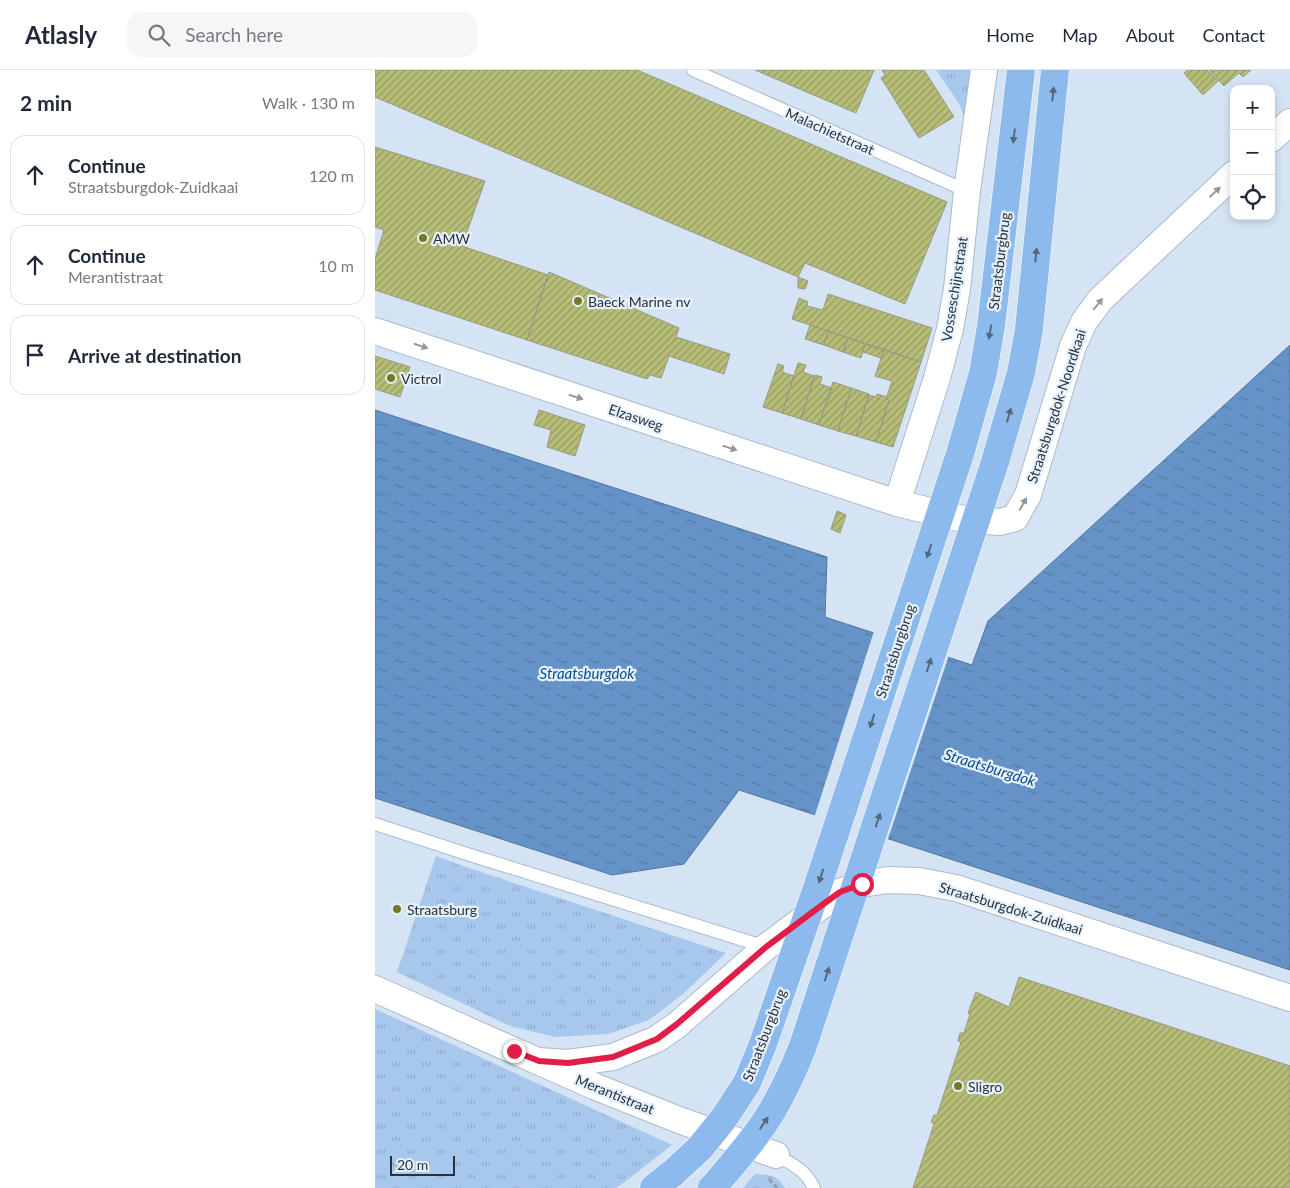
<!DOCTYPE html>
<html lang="en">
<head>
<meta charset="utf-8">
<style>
	:root { --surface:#fff; --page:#f6f6f7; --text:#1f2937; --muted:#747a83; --line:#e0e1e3 }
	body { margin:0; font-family:Lato,sans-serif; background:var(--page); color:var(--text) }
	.controls { position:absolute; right:15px; top:15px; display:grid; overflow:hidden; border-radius:10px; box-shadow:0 2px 8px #0003 }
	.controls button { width:45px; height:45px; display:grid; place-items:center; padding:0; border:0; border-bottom:1px solid var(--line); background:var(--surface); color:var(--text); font:25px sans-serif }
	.scale { position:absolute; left:15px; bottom:12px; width:65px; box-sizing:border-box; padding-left:5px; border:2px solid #2b3137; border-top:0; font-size:14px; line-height:18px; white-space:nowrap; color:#2b3137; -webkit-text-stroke:4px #e5f1ff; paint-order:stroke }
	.stop { position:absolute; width:15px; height:15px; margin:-11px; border:4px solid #e11d48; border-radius:50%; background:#fff }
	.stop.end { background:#e11d48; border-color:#fff; box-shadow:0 1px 5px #0008 }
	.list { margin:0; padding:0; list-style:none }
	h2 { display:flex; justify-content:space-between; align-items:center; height:65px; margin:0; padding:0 20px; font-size:21px }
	h2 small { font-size:16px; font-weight:400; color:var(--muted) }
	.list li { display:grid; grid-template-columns:32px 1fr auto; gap:15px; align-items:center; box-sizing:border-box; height:80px; margin:0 10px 10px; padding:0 10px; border:1px solid var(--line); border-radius:15px }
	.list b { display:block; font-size:19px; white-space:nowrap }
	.list p { margin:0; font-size:16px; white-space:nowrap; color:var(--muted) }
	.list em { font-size:16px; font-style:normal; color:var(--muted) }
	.icon { flex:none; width:28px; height:28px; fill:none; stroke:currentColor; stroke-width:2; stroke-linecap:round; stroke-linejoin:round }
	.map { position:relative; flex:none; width:915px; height:1118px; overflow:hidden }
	header { display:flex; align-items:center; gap:30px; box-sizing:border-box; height:70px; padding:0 25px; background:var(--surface); border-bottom:1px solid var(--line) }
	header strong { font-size:24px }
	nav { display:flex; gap:28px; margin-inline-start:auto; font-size:18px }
	.search { width:350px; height:45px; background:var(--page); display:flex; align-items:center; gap:12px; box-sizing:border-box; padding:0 18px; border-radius:15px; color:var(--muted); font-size:19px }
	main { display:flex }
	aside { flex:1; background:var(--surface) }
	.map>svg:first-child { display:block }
</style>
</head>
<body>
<header>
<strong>Atlasly</strong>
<div class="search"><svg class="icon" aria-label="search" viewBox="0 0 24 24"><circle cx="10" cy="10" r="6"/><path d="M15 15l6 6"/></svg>Search here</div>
<nav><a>Home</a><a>Map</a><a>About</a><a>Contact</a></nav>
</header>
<main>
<aside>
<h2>2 min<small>Walk · 130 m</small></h2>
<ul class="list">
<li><svg class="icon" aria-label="ahead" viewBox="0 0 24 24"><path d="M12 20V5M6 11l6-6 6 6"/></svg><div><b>Continue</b><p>Straatsburgdok-Zuidkaai</p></div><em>120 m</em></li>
<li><svg class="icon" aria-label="ahead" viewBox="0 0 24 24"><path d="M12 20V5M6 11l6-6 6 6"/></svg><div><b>Continue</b><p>Merantistraat</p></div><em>10 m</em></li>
<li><svg class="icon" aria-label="arrive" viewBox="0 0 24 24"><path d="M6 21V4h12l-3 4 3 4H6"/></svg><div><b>Arrive at destination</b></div></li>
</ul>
</aside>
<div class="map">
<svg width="915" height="1118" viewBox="0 0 915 1118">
	<defs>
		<pattern id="grass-tufts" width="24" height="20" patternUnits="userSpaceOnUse" patternTransform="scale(1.25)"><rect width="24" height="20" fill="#a7c7ed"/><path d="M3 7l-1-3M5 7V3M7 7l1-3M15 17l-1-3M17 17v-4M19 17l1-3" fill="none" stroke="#90abcc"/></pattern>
		<pattern id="water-ripples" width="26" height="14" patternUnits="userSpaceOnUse" patternTransform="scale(1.25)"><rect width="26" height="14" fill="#6693c7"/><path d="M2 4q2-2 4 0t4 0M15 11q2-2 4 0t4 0" fill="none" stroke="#5479a2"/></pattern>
		<pattern id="building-hatch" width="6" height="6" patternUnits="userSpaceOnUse" patternTransform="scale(1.25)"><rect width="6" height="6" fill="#b7bd77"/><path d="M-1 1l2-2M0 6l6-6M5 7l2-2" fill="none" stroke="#959a62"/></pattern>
	</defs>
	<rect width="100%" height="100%" fill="#d5e4f5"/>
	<path fill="url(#grass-tufts)" d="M561,0H598L591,50L583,32Z
		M61,786L88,796L351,883L308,924L274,950L233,964L180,967L135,956L22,902Z
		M0,939L297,1075L247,1114L241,1118H0Z
		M380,1104C394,1105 402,1105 410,1118H368Z"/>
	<path fill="url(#water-ripples)" stroke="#54769c" d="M915,275V900L364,720L309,794L237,805L0,728V340L452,487L450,547L597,595L613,551Z"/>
	<path fill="#d5e4f5" d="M499,561L574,585L512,772L439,748Z"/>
	<path fill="url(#building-hatch)" stroke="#979985" d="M0,0H262L572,132L530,234L430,193L423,207L0,27Z
		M380,0H499L481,43Z
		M507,0H549L579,47L544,68L506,8L510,5Z
		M812,0H832L843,11L828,25L809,3Z
		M834,0H876L868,7L864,3L849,16Z
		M0,77L110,111L87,176L173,205L152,270L0,220V189L9,160L0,157Z
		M174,202L304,258L301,267L355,284L349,304L294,286L286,308L275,305L272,309L152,270Z
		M423,207L433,211L430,219L423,218Z
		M453,224L557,258L546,292L417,249L424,228L433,232L432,236L448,240Z
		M435,255L453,261L449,275L430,269Z
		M453,261L473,268L468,282L449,275Z
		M473,268L490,274L486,288L468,282Z
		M490,274L509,280L506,288L488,282Z
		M509,280L546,292L518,377L501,372L514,330L511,329L517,311L500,306Z
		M0,286L35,297L25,327L0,319Z
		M423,293L431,295L428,302L439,306L426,349L407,343Z
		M403,294L409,296L407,302L419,306L407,343L388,337Z
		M440,305L447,307L445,314L457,318L444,355L426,349Z
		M458,312L476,318L463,361L444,355Z
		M476,318L494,324L481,366L463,361Z
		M502,324L512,327L511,329L514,330L501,372L481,366L494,325L501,327Z
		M164,340L210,355L200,386L172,377L176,360L159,355Z
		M462,441L471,445L465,463L456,459Z
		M644,907L915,996V1118H538L559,1054L556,1052L559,1045H562L586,972L583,971L585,963H589L595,944L593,943L601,922L634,937Z"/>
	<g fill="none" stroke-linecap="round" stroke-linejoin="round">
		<defs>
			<path id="service" d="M318,0L592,121
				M0,754L92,784L391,877
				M401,1085C418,1095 430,1099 439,1118"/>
			<path id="minor" d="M896,69L915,52
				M0,261L522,433L588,449L625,452L640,448L653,425L698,276L709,252L725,230L859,104
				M522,433L562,308L575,259L582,219L592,121L609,0
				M0,919L221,1017L304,1050L401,1085
				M164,991L193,993L238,987L282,969L302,955L391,877L465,822L487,814L513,810L544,811L581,818L915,928"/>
			<path id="primary" d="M585,384L608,303L616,256L646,0
				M620,392L646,303L654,259L680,0
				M279,1118L299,1102"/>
		</defs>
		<use href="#service" stroke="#acb9ca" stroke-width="14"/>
		<use href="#minor" stroke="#acb9ca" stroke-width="28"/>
		<use href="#primary" stroke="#fff" stroke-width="29"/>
		<path stroke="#919daa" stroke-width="3" stroke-dasharray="5 2.5" stroke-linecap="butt" d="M394,1109L402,1118"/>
		<use href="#service" stroke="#fff" stroke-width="12"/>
		<use href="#minor" stroke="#fff" stroke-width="26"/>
		<use href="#primary" stroke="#8cbaec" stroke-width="28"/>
		<defs>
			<path id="primary-bridge" d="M299,1102L325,1078L349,1048L372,1013L388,974L441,821L585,384
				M337,1118C356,1096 376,1074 392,1049C407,1026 418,1001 428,976L620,392"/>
		</defs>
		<use href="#primary-bridge" stroke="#fff" stroke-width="29" stroke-linecap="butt"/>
		<use href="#primary-bridge" stroke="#8cbaec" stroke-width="28"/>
	</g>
	<defs><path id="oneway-solid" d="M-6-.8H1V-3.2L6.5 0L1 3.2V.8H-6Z" transform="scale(1.25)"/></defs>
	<g fill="#52687f">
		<use href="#oneway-solid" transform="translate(678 24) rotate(-84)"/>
		<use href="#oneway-solid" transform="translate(639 66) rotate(97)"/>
		<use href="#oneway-solid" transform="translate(661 185) rotate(-84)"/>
		<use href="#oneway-solid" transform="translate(615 262) rotate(100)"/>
		<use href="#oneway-solid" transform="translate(634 345) rotate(-74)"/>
		<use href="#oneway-solid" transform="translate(554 481) rotate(108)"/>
		<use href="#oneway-solid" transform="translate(554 595) rotate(-72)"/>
		<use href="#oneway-solid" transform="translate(497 651) rotate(108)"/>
		<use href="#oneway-solid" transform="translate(503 750) rotate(-72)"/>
		<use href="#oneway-solid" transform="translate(446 806) rotate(108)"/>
		<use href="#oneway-solid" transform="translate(452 904) rotate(-72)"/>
		<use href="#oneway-solid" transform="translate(389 1053) rotate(-56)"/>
	</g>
	<g fill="#95989b">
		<use href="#oneway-solid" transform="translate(840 122) rotate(-43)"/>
		<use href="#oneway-solid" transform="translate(723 234) rotate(-51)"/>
		<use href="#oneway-solid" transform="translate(46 276) rotate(18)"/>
		<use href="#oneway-solid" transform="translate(201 327) rotate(18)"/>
		<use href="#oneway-solid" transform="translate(355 378) rotate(18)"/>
		<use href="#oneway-solid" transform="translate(648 434) rotate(-61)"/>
	</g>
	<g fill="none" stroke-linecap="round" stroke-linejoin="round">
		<path stroke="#e11d48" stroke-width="6" d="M139,981L164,991L193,993L238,987L282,969L302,954L391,877L443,838L465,822L487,814"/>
	</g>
	<g fill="#747922" stroke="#e5f1ff" stroke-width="2">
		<circle cx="48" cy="168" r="5"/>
		<circle cx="203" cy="231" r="5"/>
		<circle cx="16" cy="308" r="5"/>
		<circle cx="22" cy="839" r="5"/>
		<circle cx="583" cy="1016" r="5"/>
	</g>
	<g text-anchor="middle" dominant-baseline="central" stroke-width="4.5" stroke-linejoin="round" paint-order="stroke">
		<g font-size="14" fill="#2b3137" stroke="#e5f1ff">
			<text transform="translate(455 61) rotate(24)">Malachietstraat</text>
			<text transform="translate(624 191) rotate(-83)">Straatsburgbrug</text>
			<text transform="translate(579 219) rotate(-81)">Vosseschijnstraat</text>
			<text transform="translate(681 336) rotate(-72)">Straatsburgdok-Noordkaai</text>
			<text transform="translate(261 347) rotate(18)">Elzasweg</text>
			<text transform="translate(520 581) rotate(-72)">Straatsburgbrug</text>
			<text transform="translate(636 838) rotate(17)">Straatsburgdok-Zuidkaai</text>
			<text transform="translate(389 965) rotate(-69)">Straatsburgbrug</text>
			<text transform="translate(240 1024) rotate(22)">Merantistraat</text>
		</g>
		<g font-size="14" fill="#2b3137" stroke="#e5f1ff" text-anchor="start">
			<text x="58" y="168">AMW</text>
			<text x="213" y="231">Baeck Marine nv</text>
			<text x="26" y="308">Victrol</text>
			<text x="32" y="839">Straatsburg</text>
			<text x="593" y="1016">Sligro</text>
		</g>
		<g font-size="15" font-style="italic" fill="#074b8b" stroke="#e5f1ff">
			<text x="212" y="603">Straatsburgdok</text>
			<text transform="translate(615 697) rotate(17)">Straatsburgdok</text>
		</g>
	</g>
</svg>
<div class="controls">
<button>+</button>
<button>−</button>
<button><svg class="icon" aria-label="locate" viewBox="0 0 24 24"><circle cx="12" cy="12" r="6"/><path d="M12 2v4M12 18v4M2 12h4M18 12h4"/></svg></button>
</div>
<div class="scale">20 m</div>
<div class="stop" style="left:487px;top:814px"></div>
<div class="stop end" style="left:139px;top:981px"></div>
</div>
</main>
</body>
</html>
